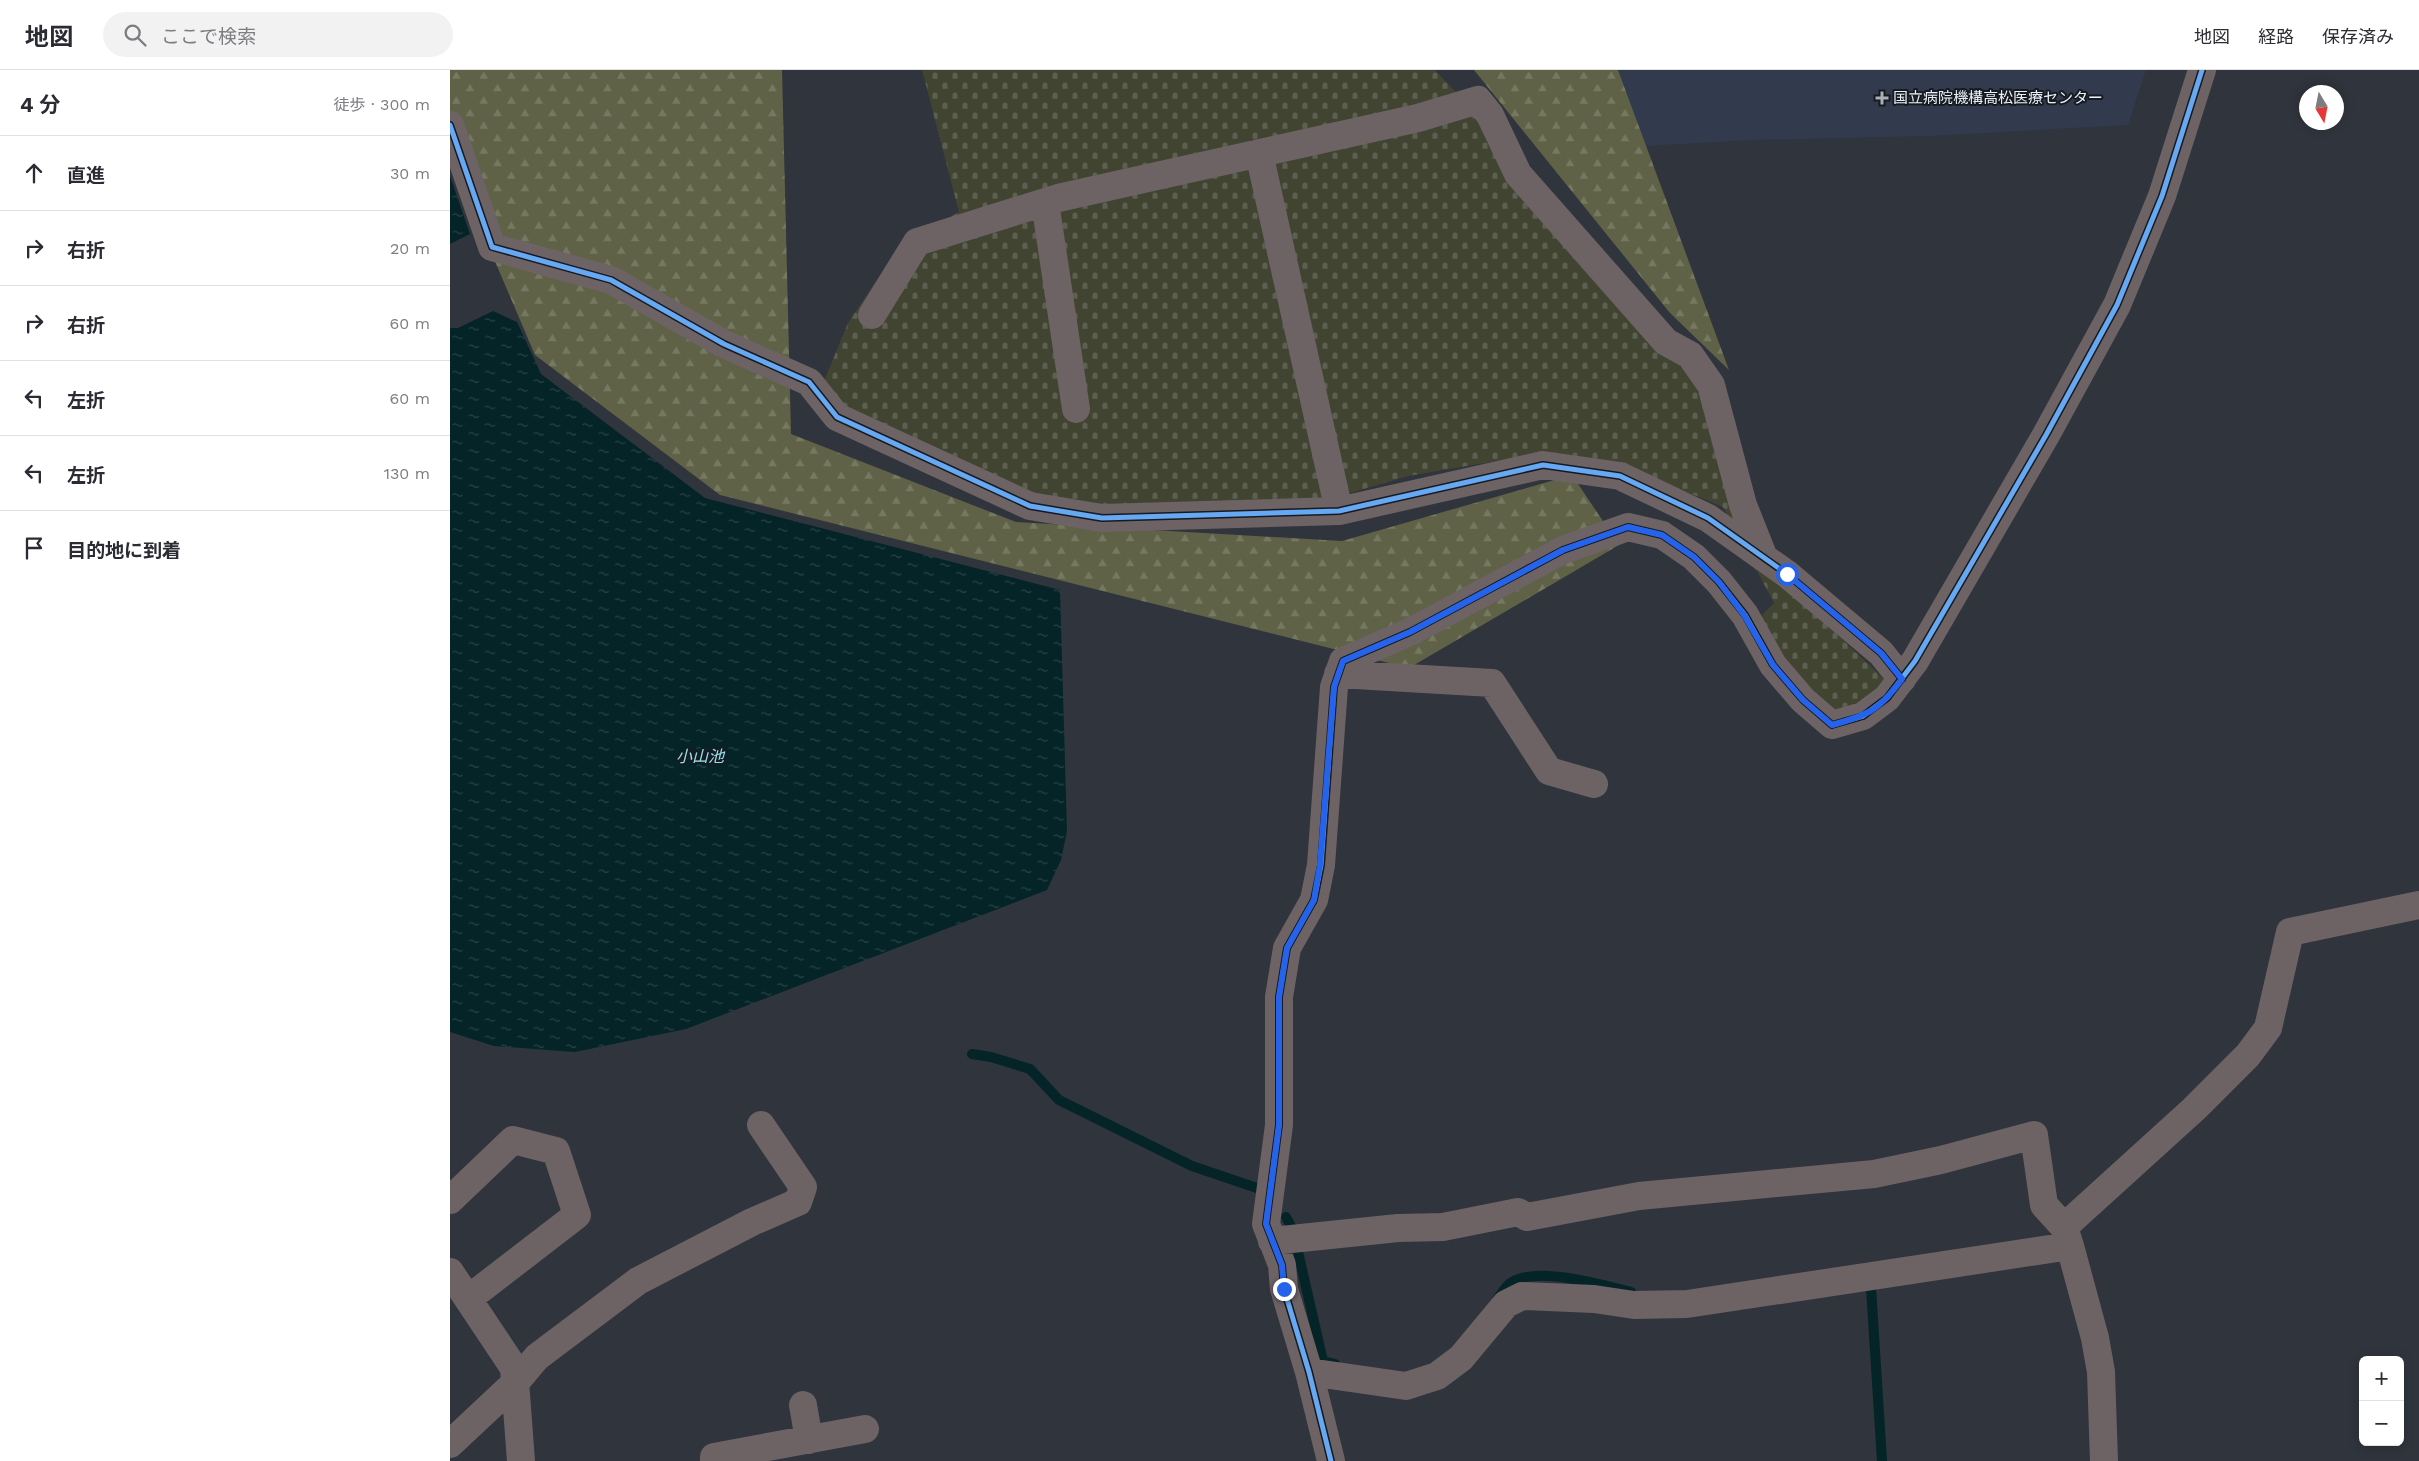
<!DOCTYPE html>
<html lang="ja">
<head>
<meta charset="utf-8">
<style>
	:root { --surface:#fff; --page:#f2f2f3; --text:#2b2b33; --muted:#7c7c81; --line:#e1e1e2 }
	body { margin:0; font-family:"Work Sans","Noto Sans JP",sans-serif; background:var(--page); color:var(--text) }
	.controls { position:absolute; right:15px; bottom:15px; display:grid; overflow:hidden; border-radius:8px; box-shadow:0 2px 12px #0003 }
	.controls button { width:45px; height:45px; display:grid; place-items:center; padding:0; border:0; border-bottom:1px solid var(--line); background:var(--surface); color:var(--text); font:25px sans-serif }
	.compass { position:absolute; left:1849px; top:15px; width:45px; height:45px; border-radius:50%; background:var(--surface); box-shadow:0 2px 12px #0003; rotate:170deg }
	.stop { position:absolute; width:15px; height:15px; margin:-11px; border:4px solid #2563eb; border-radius:50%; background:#fff }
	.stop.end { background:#2563eb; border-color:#fff; box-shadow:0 1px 5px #0008 }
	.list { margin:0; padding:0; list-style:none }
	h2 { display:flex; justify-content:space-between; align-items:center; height:65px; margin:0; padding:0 20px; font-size:21px }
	h2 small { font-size:16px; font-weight:400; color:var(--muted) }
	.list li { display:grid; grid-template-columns:32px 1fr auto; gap:15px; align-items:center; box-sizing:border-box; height:75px; padding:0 20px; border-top:1px solid var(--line) }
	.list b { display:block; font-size:19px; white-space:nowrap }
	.list em { font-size:16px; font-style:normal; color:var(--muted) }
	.icon { flex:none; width:28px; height:28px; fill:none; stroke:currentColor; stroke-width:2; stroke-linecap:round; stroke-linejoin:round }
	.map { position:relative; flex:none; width:1969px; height:1391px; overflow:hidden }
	header { display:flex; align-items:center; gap:30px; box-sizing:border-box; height:70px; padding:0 25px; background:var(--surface); border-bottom:1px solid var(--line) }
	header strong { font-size:24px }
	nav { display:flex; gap:28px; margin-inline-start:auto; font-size:18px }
	.search { width:350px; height:45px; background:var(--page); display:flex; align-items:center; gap:12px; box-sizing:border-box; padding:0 18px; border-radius:28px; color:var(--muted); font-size:19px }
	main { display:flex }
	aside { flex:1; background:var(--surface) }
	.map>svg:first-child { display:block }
</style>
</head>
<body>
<header>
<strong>地図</strong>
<div class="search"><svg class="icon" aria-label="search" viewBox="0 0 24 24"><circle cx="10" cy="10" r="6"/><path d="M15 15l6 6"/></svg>ここで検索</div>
<nav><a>地図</a><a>経路</a><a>保存済み</a></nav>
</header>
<main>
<aside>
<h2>4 分<small>徒歩 · 300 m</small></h2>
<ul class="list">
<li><svg class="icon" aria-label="ahead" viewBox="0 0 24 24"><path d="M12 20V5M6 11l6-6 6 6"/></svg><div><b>直進</b></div><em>30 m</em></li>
<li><svg class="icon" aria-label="right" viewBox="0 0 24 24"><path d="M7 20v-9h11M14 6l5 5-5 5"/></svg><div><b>右折</b></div><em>20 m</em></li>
<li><svg class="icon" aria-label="right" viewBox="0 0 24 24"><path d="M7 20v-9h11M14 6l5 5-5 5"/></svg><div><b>右折</b></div><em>60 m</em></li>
<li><svg class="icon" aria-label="left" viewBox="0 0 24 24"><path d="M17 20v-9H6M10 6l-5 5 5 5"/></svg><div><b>左折</b></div><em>60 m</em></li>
<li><svg class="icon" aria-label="left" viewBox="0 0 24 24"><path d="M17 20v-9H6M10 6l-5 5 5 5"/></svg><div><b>左折</b></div><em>130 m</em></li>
<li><svg class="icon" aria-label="arrive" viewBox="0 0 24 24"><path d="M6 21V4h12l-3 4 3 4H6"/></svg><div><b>目的地に到着</b></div></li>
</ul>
</aside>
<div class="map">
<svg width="1969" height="1391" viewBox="0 0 1969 1391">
	<defs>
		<pattern id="forest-firs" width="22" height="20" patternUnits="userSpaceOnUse" patternTransform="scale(1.25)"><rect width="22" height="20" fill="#5f6246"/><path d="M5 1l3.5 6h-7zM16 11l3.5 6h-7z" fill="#767961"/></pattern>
		<pattern id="cemetery-stones" width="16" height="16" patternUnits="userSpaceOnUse" patternTransform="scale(1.25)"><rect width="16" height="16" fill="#424432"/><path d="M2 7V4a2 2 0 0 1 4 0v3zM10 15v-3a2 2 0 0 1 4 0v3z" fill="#5d5f50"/></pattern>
		<pattern id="water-ripples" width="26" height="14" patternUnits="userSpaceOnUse" patternTransform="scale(1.25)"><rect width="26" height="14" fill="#042427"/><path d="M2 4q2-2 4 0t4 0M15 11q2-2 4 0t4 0" fill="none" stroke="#294447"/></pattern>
	</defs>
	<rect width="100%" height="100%" fill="#30343c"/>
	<path fill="#313b4d" d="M1168,0H1696L1678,55L1480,66L1301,70L1196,76Z"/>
	<path fill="url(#forest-firs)" d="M0,0H332L341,364L566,452L892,471L1122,405L1169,475L959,598L270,425L85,285L0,86Z
		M1024,0H1168L1279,300L1220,243Z"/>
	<path fill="url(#cemetery-stones)" d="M472,0H985L1029,47L1252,318L1346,525L1438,613L1416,635L1379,646L1327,596L1310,547L1324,533L1273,437L1169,394L1093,383L958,406L880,429L653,441L585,432L367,328L398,253L450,175L509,142Z"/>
	<path fill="url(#water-ripples)" d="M0,106L20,164L0,174Z
		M43,241L67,252L91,304L255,428L610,520L617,761L611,790L597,820L236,959L125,982L44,976L0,962V258H8Z"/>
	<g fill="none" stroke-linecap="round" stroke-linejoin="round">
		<path stroke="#042427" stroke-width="10" d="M522,984L541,987L580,999L609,1030L742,1096L807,1118
			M836,1147L843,1160L873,1291L885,1294
			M1421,1218L1432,1391
			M1047,1230C1051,1224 1056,1215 1062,1212C1089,1196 1152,1215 1181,1222"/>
		<path stroke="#6d6365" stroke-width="28" d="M0,55L42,177L161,210L274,274L359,312L387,347L580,436L652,448L889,441L1093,395L1170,406L1258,448L1337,504L1431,583L1452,609
			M809,83L889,441
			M595,132L626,339
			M422,245L467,172L608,128L968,48L1028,30L1040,45L1068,104L1216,272L1240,285L1261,315L1293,435L1314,488
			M888,604L1042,613L1099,701L1144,714
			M0,1130L63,1070L106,1081L127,1145L18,1229
			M1614,1157L1744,1039L1798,985L1818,958L1840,862L1969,835
			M822,1171L948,1158L993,1157L1068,1142L1077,1147L1189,1126L1424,1104L1491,1090L1584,1065L1594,1135L1614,1157L1620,1176
			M0,1202L64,1298L71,1391
			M859,1302L956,1316L987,1306L1011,1288L1056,1234L1072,1226L1144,1229L1184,1235L1237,1234L1620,1176L1645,1268L1651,1302L1654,1391
			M353,1335L359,1370
			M0,1374L65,1313L87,1287L188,1211L302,1152L348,1132L353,1117L311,1055
			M264,1391V1387L415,1359
			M881,1391L859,1302L834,1219L832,1195L816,1154L829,1055V927L837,878L864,830L871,795L884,617L893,591L960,562L1113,480L1178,457L1212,465L1244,487L1269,512L1295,545L1323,595L1353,630L1382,655L1413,646L1437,628L1465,591L1596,365L1667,235L1712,126L1752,0"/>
		<defs>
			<path id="cycleway" d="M0,55L42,177L161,210L274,274L359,312L387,347L580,436L652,448L889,441L1093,395L1170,406L1258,448L1337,504L1431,583L1452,609
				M881,1391L859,1302L834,1219L832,1195L816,1154L829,1055V927L837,878L864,830L871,795L884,617L893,591L960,562L1113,480L1178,457L1212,465L1244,487L1269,512L1295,545L1323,595L1353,630L1382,655L1413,646L1437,628L1465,591L1596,365L1667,235L1712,126L1752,0"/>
		</defs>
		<use href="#cycleway" stroke="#171a21" stroke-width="8"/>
		<use href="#cycleway" stroke="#66a8f1" stroke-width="5"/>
	</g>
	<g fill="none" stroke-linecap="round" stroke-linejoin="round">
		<path stroke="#2563eb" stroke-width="6" d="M834,1219L832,1195L816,1154L829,1055V927L837,878L864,830L870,795L884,617L893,591L960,562L1113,480L1178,457L1212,465L1244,487L1269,512L1294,545L1323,595L1353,630L1382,655C1419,645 1429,640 1452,609L1431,583L1337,504"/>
	</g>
	<path fill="#a9aeb7" stroke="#171a21" stroke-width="2" d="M1429.5 20.5h5v5h5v5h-5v5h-5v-5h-5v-5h5z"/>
	<g text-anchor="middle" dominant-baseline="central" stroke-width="4" stroke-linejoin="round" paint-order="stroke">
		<g font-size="15" fill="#eaf0f9" stroke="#171a21" text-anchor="start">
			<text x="1443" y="28">国立病院機構高松医療センター</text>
		</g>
		<g font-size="16" font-style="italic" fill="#92e4ec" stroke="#171a21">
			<text x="250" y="686">小山池</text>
		</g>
	</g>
</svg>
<div class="controls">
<button>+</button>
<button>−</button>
</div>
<svg class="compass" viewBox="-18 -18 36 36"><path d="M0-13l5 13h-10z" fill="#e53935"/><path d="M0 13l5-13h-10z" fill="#7c7c81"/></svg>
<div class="stop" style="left:1337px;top:504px"></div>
<div class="stop end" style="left:834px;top:1219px"></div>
</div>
</main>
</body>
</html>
